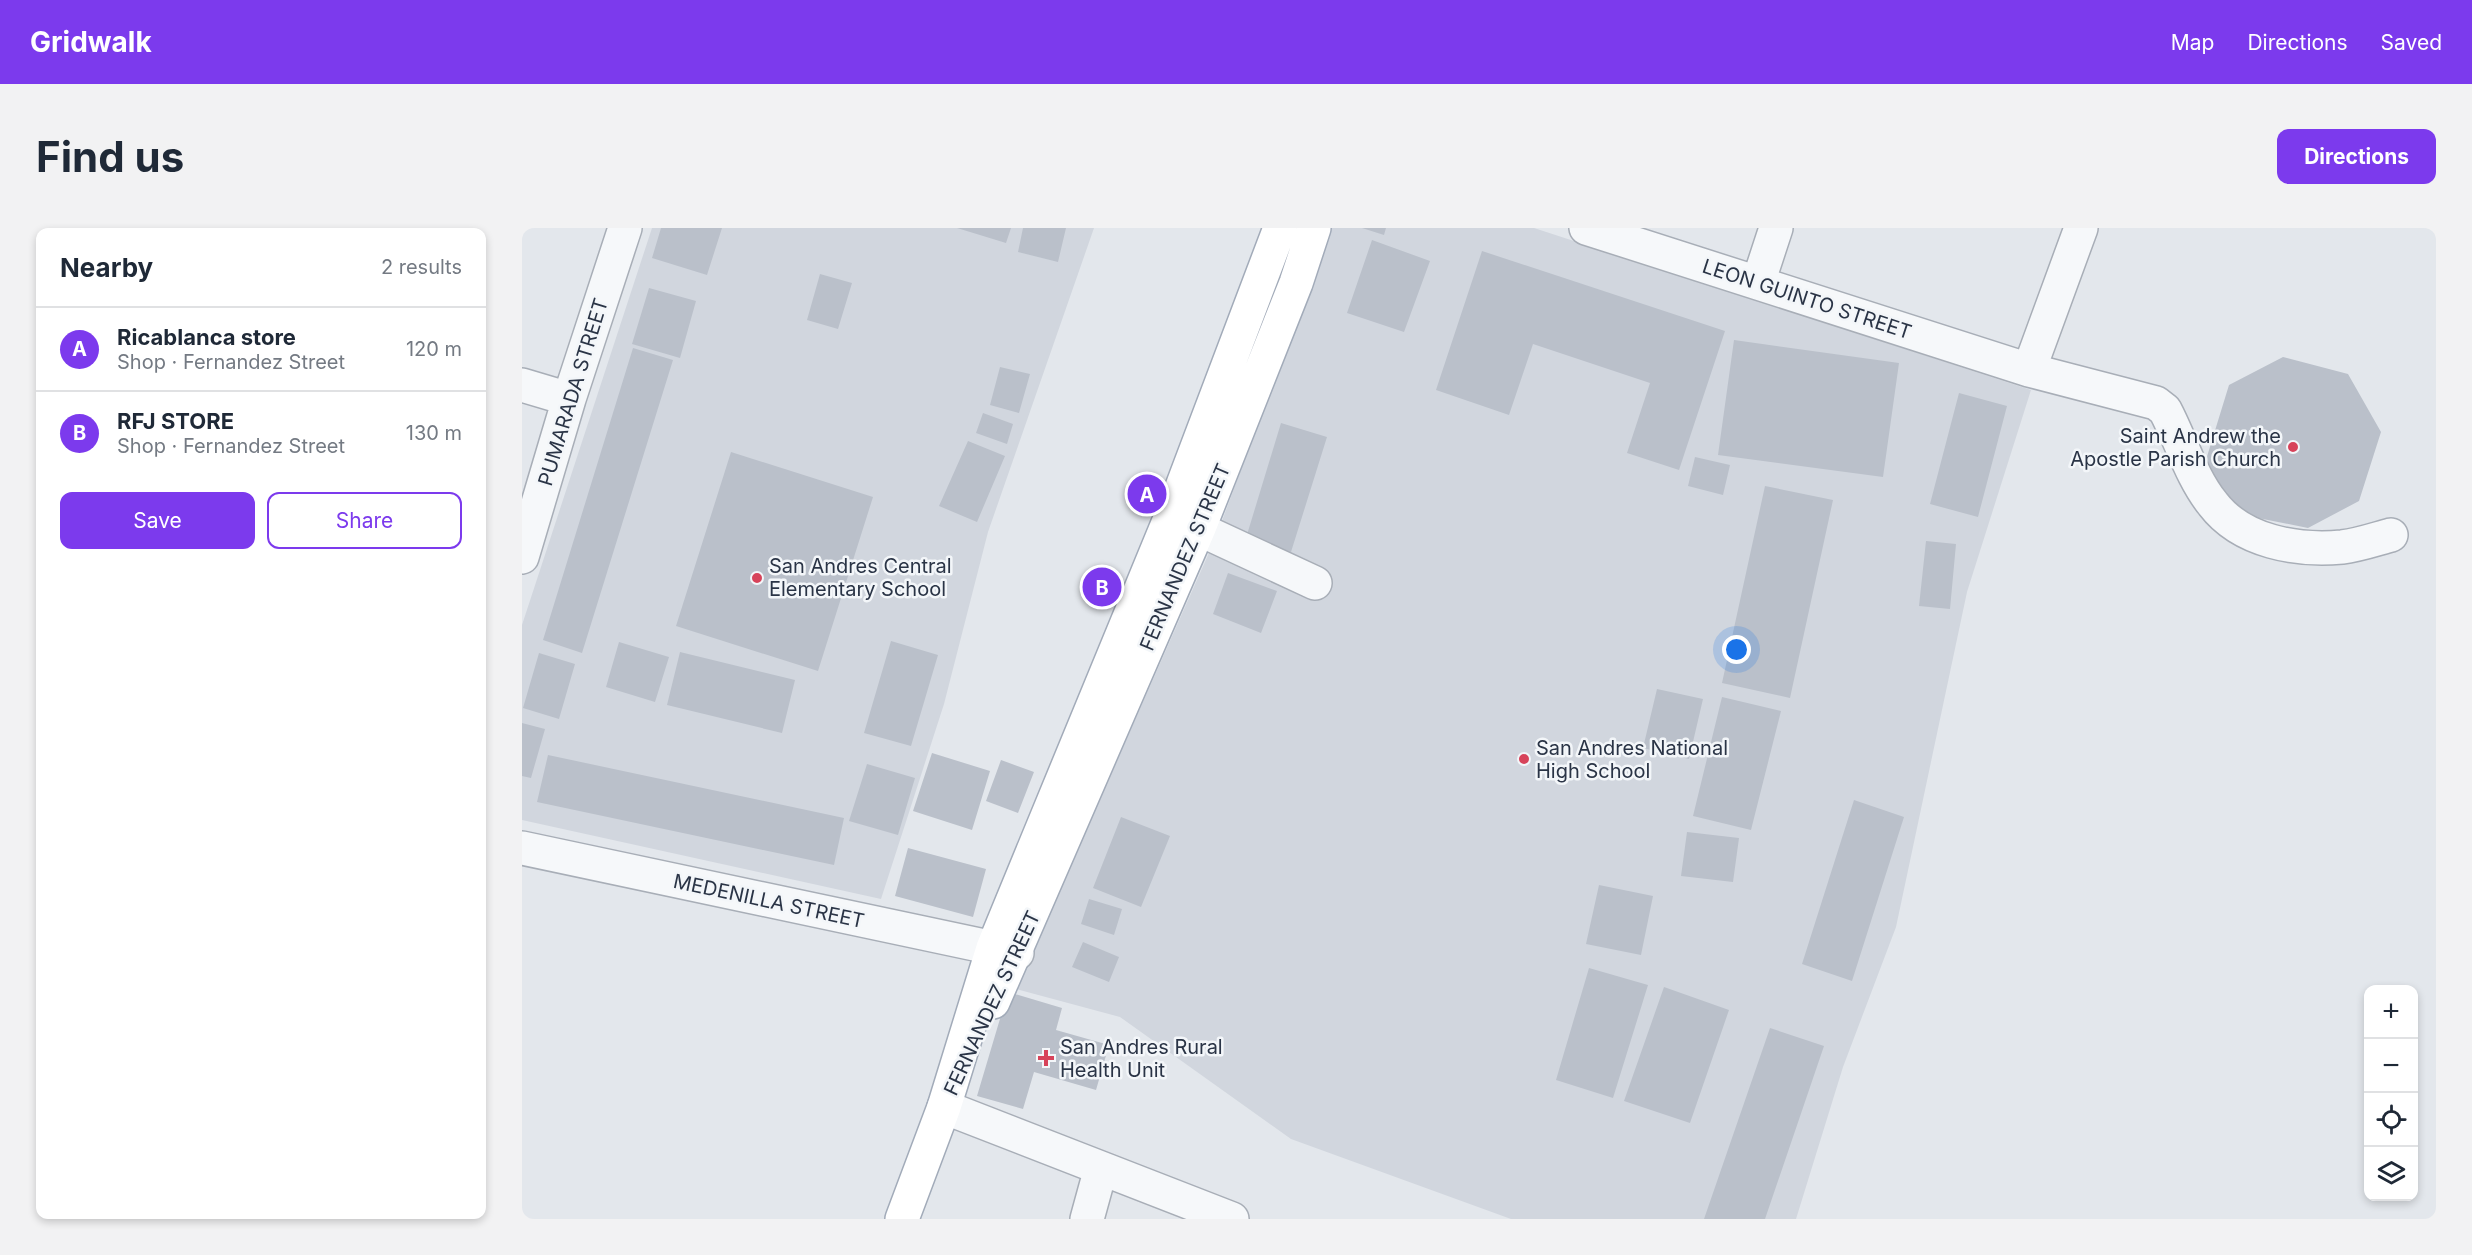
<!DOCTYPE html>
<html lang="en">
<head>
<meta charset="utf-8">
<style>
	:root { --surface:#fff; --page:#f2f2f3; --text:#1f2937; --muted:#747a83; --line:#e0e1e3; --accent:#7c3aed }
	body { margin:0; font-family:Inter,sans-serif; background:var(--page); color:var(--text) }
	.controls { position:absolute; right:18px; bottom:18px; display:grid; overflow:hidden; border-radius:12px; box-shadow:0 3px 9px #0003 }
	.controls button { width:54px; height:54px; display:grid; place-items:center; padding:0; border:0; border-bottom:2px solid var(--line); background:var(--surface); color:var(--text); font:30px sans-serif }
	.you { position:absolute; left:1215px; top:422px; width:21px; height:21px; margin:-15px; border:4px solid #fff; border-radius:50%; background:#1a73e8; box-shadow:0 0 0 9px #1a73e833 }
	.badge { display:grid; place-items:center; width:39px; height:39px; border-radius:50%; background:var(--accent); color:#fff; font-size:20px; font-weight:700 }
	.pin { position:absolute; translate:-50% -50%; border:3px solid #fff; box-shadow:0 2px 6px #0006 }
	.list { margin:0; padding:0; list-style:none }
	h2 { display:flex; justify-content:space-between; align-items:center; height:78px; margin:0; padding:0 24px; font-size:26px }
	h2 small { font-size:20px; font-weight:400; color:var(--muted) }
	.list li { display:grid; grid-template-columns:39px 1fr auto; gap:18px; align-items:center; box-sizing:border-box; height:84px; padding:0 24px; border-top:2px solid var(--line) }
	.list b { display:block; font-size:22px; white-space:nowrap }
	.list p { margin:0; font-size:20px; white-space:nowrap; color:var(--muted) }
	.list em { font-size:20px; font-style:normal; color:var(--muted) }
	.actions { display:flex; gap:12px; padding:18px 24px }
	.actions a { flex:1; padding:14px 0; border:2px solid var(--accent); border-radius:12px; text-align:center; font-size:21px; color:var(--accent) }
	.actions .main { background:var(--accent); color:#fff }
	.icon { flex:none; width:33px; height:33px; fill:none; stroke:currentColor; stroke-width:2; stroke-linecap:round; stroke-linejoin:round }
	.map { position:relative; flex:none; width:1914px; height:991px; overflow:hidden; border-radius:12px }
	header { display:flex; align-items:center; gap:36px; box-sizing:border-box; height:84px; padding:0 30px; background:var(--accent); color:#fff }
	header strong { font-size:28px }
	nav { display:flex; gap:33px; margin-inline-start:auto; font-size:21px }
	.intro { display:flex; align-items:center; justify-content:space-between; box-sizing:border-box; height:144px; padding:0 36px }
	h1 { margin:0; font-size:42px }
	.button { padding:15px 27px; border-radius:12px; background:var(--accent); color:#fff; font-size:21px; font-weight:700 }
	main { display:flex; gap:36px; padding:0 36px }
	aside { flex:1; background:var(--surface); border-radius:12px; box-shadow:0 3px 9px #0003 }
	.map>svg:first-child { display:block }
</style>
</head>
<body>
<header>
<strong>Gridwalk</strong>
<nav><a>Map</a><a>Directions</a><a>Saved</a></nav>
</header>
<div class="intro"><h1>Find us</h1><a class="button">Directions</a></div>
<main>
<aside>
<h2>Nearby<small>2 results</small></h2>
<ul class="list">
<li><span class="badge">A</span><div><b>Ricablanca store</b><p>Shop · Fernandez Street</p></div><em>120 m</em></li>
<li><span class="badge">B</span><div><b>RFJ STORE</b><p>Shop · Fernandez Street</p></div><em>130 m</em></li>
</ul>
<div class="actions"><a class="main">Save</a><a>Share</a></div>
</aside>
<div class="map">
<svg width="1914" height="991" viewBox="0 0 1914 991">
	<rect width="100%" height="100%" fill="#e3e7ec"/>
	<path fill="#d1d6de" d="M130,0H572L466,304L422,476L359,671L0,592V397Z
		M809,0H1012L1509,162L1445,364L1374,699L1321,839L1274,991H989L769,911L598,789L494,761L694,309Z"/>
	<path fill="#bac0ca" d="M139,0H200L185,47L130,30Z
		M435,0H489L484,15Z
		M501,0H544L536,34L496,24Z
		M840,0H864L862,7Z
		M850,12L908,33L882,104L825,85Z
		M960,23L1203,103L1157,242L1105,225L1128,155L1011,116L987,187L914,162Z
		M298,46L330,55L316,101L285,92Z
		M127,60L174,73L158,130L110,116Z
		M1212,112L1377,135L1361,249L1196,227Z
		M111,120L151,132L60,425L21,412Z
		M1761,129L1826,146L1859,204L1837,273L1786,300L1716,286L1683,235L1707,157Z
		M478,139L508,146L497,185L468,177Z
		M1437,165L1485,178L1456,289L1408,276Z
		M461,185L491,196L485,216L454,205Z
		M759,195L805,209L769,324L724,310Z
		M446,213L483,228L455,294L417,278Z
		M209,224L351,269L296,443L154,398Z
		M1173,229L1208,237L1201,267L1166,258Z
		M1243,258L1311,272L1268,470L1200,455Z
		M1404,313L1434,316L1428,381L1397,378Z
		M706,345L755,363L739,405L691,386Z
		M369,413L416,427L389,518L342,505Z
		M97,414L147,429L133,474L84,459Z
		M158,424L273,452L260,505L145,477Z
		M17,425L53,436L37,491L1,480Z
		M1135,461L1181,471L1167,531L1121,520Z
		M1200,469L1259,483L1229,602L1171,588Z
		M0,495L23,501L9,550L0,548Z
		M410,525L468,543L450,602L391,583Z
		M26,527L322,590L312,637L15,574Z
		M479,532L512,544L496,585L464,573Z
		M345,536L393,550L376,607L327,593Z
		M1332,572L1382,589L1330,753L1280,736Z
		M599,589L648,608L619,679L571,660Z
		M1165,604L1217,610L1211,654L1159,648Z
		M386,620L464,641L451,689L373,668Z
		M1077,657L1131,668L1119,727L1064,716Z
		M567,671L600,681L592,707L559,696Z
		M561,714L597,729L587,754L550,739Z
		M1067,740L1126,757L1091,870L1034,852Z
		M1142,759L1207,782L1168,895L1102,873Z
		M486,764L540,780L534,802L587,817L574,862L512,844L501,881L455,868Z
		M1248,800L1302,818L1243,991H1182Z"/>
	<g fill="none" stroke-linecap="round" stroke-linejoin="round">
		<defs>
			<path id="minor" d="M1064,0L1507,142L1634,175L1643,182C1659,212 1669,249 1691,276C1720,314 1775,323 1820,319C1837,317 1854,311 1869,307
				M1236,55L1254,0
				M1507,142L1559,0
				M0,157L47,171
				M651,289L793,355
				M0,329L47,171L103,0
				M0,620L495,725
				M422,879L710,991
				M565,991L579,940"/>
			<path id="major" d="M471,774L677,300L774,55L792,0
				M380,991L422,879L471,720L649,288L758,0"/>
		</defs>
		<use href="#minor" stroke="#a8aeb7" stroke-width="36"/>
		<use href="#major" stroke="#a2abb9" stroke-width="36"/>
		<use href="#minor" stroke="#f6f8fa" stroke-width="33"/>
		<use href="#major" stroke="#fff" stroke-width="33"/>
	</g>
	<g fill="#d7435a" stroke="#f3f6f9" stroke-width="2">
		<circle cx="1771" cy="219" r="6"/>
		<circle cx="235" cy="350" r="6"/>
		<circle cx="1002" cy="531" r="6"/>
		<path d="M521 821h6v6h6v6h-6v6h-6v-6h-6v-6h6z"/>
	</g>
	<g text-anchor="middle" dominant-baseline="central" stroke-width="5" stroke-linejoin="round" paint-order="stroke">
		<g font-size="20" fill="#2a3446" stroke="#f3f6f9">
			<text transform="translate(1285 71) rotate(18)">LEON GUINTO STREET</text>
			<text transform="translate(51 164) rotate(-73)">PUMARADA STREET</text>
			<text transform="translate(663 329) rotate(-67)">FERNANDEZ STREET</text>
			<text transform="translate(247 673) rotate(12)">MEDENILLA STREET</text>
			<text transform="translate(470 775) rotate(-65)">FERNANDEZ STREET</text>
		</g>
		<g font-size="20" fill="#2a3446" stroke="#f3f6f9" text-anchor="start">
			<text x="1759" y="208" text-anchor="end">Saint Andrew the<tspan x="1759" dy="23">Apostle Parish Church</tspan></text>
			<text x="247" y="338">San Andres Central<tspan x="247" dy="23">Elementary School</tspan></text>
			<text x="1014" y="520">San Andres National<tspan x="1014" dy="23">High School</tspan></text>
			<text x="538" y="819">San Andres Rural<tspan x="538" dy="23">Health Unit</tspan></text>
		</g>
	</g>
</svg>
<div class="controls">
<button>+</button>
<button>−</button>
<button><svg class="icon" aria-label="locate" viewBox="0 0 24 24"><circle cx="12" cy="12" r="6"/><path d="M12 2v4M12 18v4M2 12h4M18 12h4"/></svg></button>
<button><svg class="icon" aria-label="layers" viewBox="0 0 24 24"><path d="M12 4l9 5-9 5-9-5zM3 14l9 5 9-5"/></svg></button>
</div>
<div class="you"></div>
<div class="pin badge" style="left:625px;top:266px">A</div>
<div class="pin badge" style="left:580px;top:359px">B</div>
</div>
</main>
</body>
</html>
